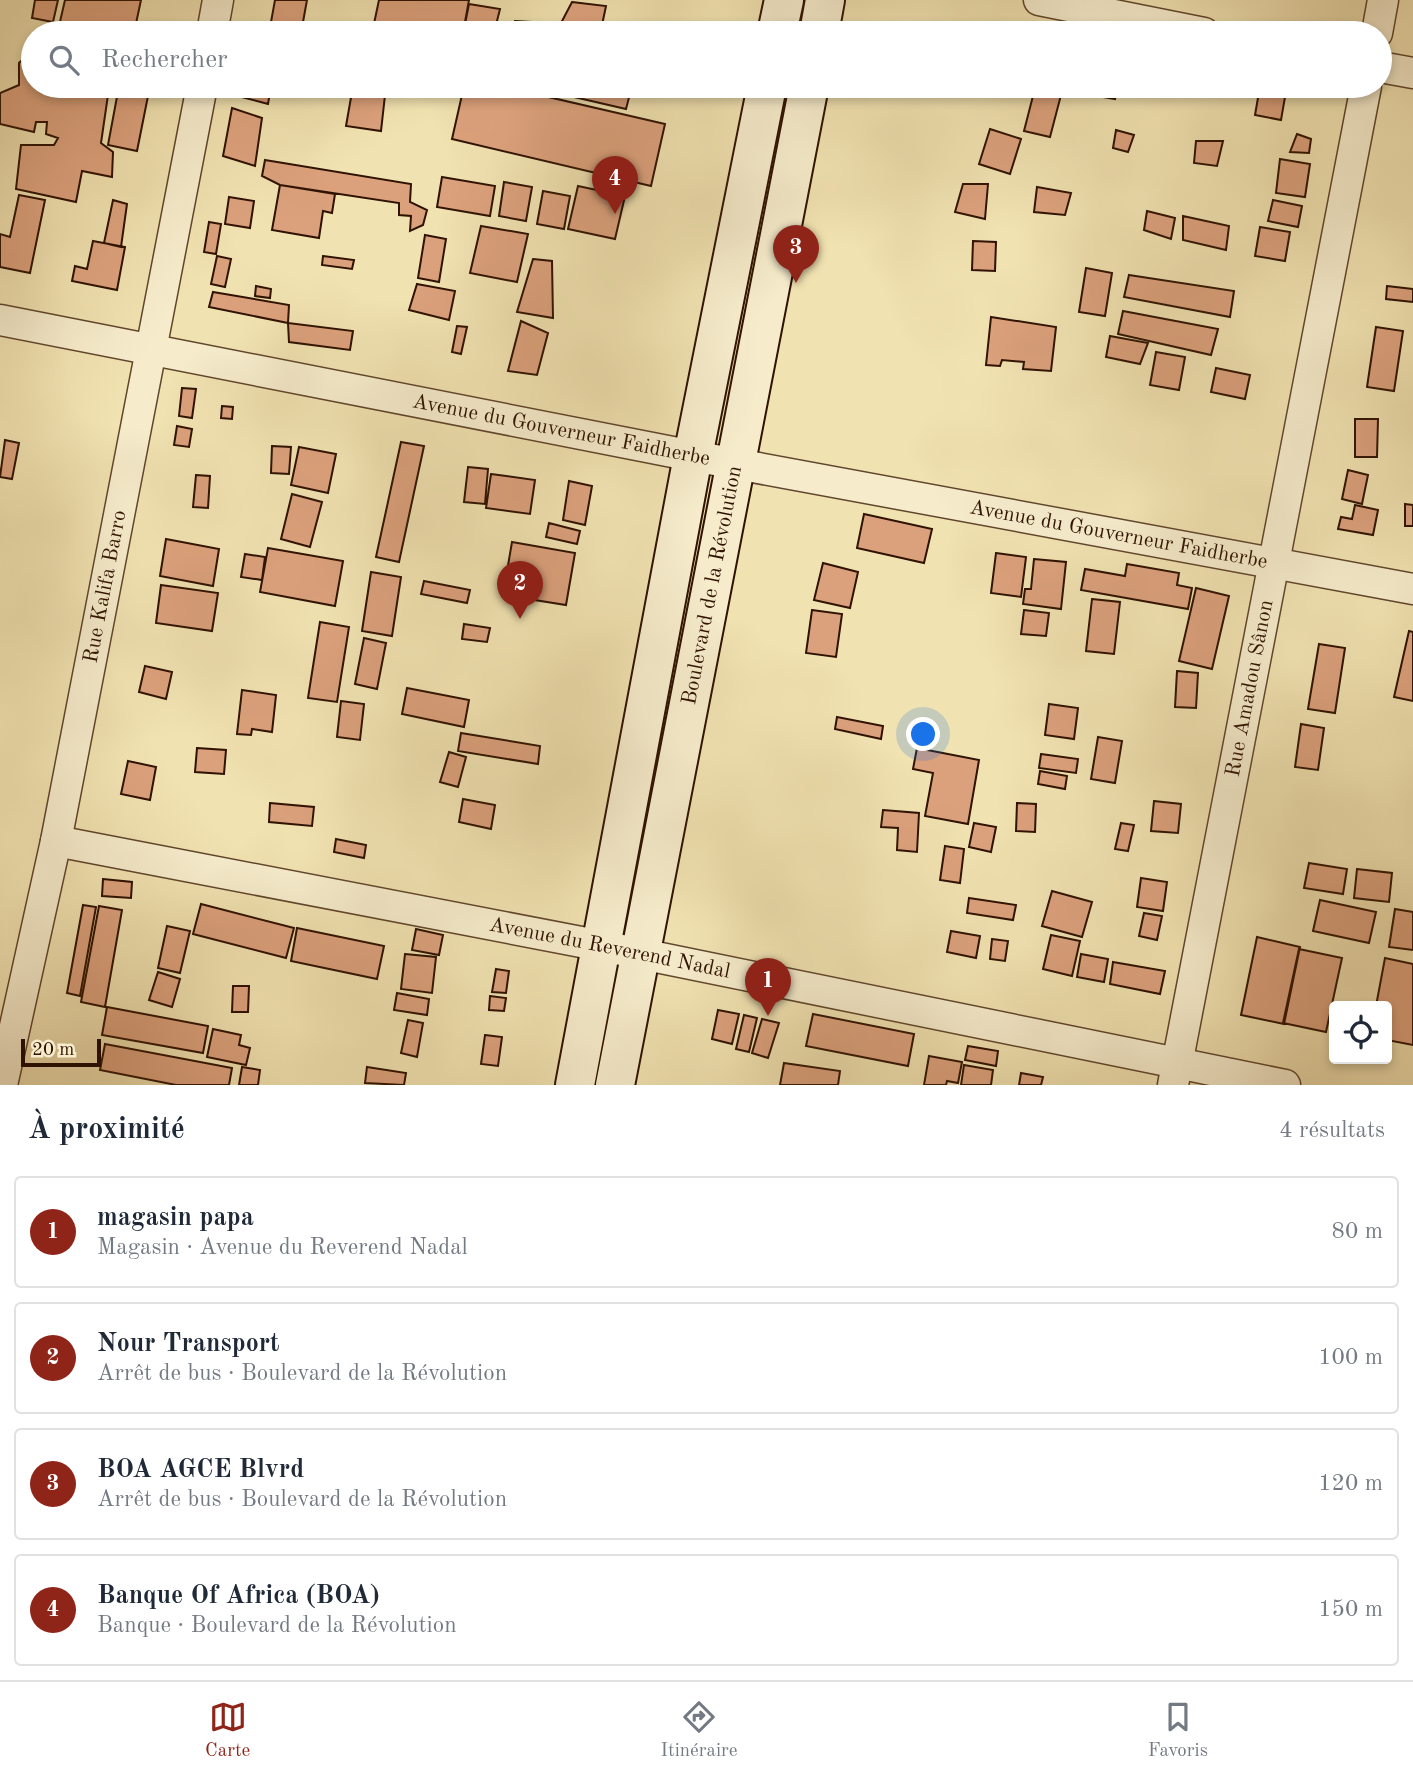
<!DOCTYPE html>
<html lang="fr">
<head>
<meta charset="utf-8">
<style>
	:root { --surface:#fff; --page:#f2f2f3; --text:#1f2937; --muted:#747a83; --line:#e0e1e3; --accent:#8f2418 }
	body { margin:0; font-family:"Old Standard TT",serif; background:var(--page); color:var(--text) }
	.controls { position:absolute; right:21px; bottom:21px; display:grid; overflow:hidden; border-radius:7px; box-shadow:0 4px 10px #0003 }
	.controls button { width:63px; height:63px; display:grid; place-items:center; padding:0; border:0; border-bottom:2px solid var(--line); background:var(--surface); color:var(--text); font:35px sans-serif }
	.scale { position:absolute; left:21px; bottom:18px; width:80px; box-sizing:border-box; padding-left:7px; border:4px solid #2f1200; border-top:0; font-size:19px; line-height:24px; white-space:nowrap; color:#2f1200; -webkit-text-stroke:5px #f6eccc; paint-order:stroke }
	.you { position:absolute; left:924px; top:735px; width:24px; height:24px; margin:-18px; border:5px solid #fff; border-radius:50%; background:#1a73e8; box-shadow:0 0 0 10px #1a73e833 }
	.badge { display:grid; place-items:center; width:46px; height:46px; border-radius:50%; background:var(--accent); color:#fff; font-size:23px; font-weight:700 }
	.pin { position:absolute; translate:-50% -58px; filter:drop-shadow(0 2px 4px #0008) }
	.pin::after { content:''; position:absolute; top:37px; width:24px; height:21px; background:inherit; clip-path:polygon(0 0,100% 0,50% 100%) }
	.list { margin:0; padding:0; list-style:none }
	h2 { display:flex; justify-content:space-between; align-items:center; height:91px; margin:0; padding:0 28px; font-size:30px }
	h2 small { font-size:23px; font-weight:400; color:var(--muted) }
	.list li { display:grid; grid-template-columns:46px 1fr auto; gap:21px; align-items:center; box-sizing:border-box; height:112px; margin:0 14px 14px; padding:0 14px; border:2px solid var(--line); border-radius:7px }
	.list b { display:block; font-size:26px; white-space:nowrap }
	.list p { margin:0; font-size:23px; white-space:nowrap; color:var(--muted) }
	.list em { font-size:23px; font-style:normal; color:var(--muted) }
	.icon { flex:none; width:38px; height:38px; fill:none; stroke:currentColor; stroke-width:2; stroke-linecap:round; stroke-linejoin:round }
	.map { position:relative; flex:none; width:1413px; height:1085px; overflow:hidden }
	.search { position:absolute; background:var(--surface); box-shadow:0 4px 10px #0003; left:21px; right:21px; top:21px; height:77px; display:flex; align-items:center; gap:18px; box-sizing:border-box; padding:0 24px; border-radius:38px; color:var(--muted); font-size:26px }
	.sheet { height:595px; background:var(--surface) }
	nav { display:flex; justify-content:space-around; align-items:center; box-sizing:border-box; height:98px; border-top:2px solid var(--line); background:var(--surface); font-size:19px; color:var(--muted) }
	nav a { display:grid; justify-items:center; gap:4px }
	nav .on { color:var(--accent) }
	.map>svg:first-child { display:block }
</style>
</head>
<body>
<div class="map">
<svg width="1413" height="1085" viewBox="0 0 1413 1085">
	<rect width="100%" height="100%" fill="#f1e2b1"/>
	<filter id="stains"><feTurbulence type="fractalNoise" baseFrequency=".00286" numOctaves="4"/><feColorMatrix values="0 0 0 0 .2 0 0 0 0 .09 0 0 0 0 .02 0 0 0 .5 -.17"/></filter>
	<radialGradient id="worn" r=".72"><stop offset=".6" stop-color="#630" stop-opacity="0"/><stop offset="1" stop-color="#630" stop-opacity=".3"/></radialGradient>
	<path fill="#dba17c" stroke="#2f1200" stroke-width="2" d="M35,0H58L53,22L32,18Z
		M65,0H141L134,33H94L59,26Z
		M275,0H307L301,33H269Z
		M379,0H469L463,33H372Z
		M572,2L606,6L601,30L560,25Z
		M469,4L500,9L494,33L464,29Z
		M515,21L531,22L528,33H514Z
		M33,44V86H66L68,91L90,89L99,96L108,95L101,143L113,152L112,177L82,171L76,202L16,189L21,145H54L58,138L46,134L47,122H36L34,132L0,124V93L19,85V63L28,55Z
		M107,86H150L137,151L108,145L119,86Z
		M236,86H271L268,104L234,95Z
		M353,86H386L381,131L346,126Z
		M464,86H501L665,124L651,186L452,139Z
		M563,86H632L626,109L561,94Z
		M1092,86H1118L1115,99L1091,95Z
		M1035,88L1061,95L1050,137L1024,131Z
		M1259,92L1285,97L1281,120L1255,115Z
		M232,108L262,118L255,166L223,156Z
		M990,129L1021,139L1010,174L979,164Z
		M1116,130L1134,135L1128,152L1113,148Z
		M1297,134L1311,139L1309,153L1290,152Z
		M1196,141H1223L1217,166L1194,163Z
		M1280,159L1310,164L1305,197L1276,193Z
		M265,160L411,184L410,202L427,210L423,225L410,231L411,216L399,215V203L280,185L262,176Z
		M442,177L495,186L490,216L437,207Z
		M504,182L532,187L526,221L499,216Z
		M963,184H988L985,219L955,212Z
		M280,185L335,194L332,213L323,211L319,238L272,230Z
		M578,186L625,196L615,239L568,229Z
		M1037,187L1071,193L1065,215L1034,212Z
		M543,191L570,196L564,229L537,224Z
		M19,195L45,200L30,273L0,267V234L10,237Z
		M229,197L254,201L250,228L225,224Z
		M113,200L127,204L121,247L104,243Z
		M1273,200L1302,206L1298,227L1268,221Z
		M1147,211L1175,218L1171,239L1144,230Z
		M1183,216L1229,226L1226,250L1183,240Z
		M209,222L221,224L216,254L204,252Z
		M481,226L528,234L517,282L470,273Z
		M1260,227L1290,232L1285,261L1255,256Z
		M425,235L446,239L439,282L418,278Z
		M93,241L125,247L117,290L72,281L75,266L87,269Z
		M973,241L996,242L995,271L972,270Z
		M217,256L231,259L225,287L211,284Z
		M323,256L354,260L352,269L322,265Z
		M533,259L552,261L553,318L517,312Z
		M1086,268L1112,273L1105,316L1079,312Z
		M1129,275L1234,291L1230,317L1124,297Z
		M417,284L455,291L449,320L409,310Z
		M256,286L271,289L270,298L255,296Z
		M1387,286L1413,289V302L1386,299Z
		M213,292L289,305L288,323L209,307Z
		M1123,311L1218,329L1211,355L1118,334Z
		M991,317L1056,327L1051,371L1023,369L1024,362L1002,360L1000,366L986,365Z
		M521,321L548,333L537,375L508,371Z
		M288,323L353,331L350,350L289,342Z
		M457,326L467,327L461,354L452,352Z
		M1376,327L1403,331L1394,391L1367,387Z
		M1110,336L1148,343L1140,364L1106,357Z
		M1156,352L1185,357L1179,390L1150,385Z
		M1216,368L1250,375L1245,399L1211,392Z
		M182,388L196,389L192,418L179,416Z
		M222,406L233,407L232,419L221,418Z
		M1355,419H1378L1377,457H1355Z
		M177,426L192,429L189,447L174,445Z
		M5,440L19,443L12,479L0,477Z
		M401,442L424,446L399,562L376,557Z
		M272,446L291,447L289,474L271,473Z
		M299,447L336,454L328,493L291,485Z
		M468,467L488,469L485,504L464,502Z
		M1348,470L1368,475L1362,504L1342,499Z
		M491,474L535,480L530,514L486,508Z
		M196,475L210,476L208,508L193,507Z
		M569,481L592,486L585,525L563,520Z
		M292,494L322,502L310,547L281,539Z
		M1405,504L1413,505V526H1405Z
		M1355,505L1378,510L1373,535L1338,529L1341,517L1352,519Z
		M864,514L932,529L924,563L857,548Z
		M549,523L580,531L577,544L546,537Z
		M166,539L219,549L213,586L160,576Z
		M512,542L575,553L566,605L503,595Z
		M268,548L343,561L335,606L260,592Z
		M996,553L1026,557L1021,597L991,593Z
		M245,554L265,557L262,580L241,577Z
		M1034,559L1066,562L1061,609L1023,604L1025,589H1031Z
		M823,563L858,572L850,608L814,600Z
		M1127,564L1179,573L1177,585L1192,588L1188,609L1081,590L1085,569L1125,576Z
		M371,572L401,577L392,636L362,631Z
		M424,581L470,590L467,603L421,594Z
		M161,585L218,593L212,631L156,623Z
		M1196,588L1229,596L1212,669L1179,661Z
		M1092,599L1120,602L1114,654L1086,651Z
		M812,610L842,614L836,657L806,653Z
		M1024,610L1049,613L1046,636L1021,634Z
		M320,622L349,627L337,702L308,698Z
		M464,624L490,628L487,642L462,639Z
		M1409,631L1413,632V701L1394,697Z
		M364,638L386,643L377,689L355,684Z
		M1319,644L1345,648L1335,713L1308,709Z
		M145,666L172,672L166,699L139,692Z
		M1177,671L1198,673L1196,708L1175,707Z
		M407,688L469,700L464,727L402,714Z
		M242,690L276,695L272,732L252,729L251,735L237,734Z
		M341,701L364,704L360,740L337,737Z
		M1049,704L1078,708L1074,739L1045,735Z
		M837,717L883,726L881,739L835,729Z
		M1301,724L1324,728L1318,770L1295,767Z
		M461,733L540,746L538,764L458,751Z
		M1098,737L1122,741L1115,783L1091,779Z
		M197,748L226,750L224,774L195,772Z
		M917,748L979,760L968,824L925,816L933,773L913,769Z
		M449,752L466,757L458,787L440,782Z
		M1041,754L1078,759L1076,773L1039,768Z
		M128,761L156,767L150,800L121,794Z
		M1040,771L1067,776L1065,789L1038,784Z
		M463,799L495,805L491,829L459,822Z
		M1154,801L1181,804L1178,833L1151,831Z
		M270,803L314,807L312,826L269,822Z
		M1017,803L1036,804L1035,832L1016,831Z
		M883,810L919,813L917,852L897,850L898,828L881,827Z
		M974,823L996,827L991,852L969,847Z
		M1121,823L1134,825L1128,851L1115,849Z
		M336,839L366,845L364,858L334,852Z
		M945,846L964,849L960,883L940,880Z
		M1309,863L1347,869L1343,894L1304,888Z
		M1357,869L1392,873L1389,902L1354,898Z
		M1141,878L1167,882L1163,911L1137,907Z
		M103,879L132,882L131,898L102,896Z
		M1052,891L1092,902L1082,937L1042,926Z
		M969,898L1016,905L1013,920L967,913Z
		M1320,900L1376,912L1369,943L1313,931Z
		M201,904L294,928L286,958L193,934Z
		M83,905L96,907L80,996L67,993Z
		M99,906L122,910L105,1007L81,1002Z
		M1395,909L1413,912V950L1389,947Z
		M1144,913L1162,916L1157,940L1139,936Z
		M167,926L190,931L180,973L158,968Z
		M297,928L384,946L377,979L291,961Z
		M416,929L443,935L439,955L412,950Z
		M951,931L980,936L976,958L947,952Z
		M1051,935L1080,941L1072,976L1043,969Z
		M1257,937L1300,947L1284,1024L1241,1015Z
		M992,939L1008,941L1005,961L990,959Z
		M1299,949L1342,958L1326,1032L1283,1023Z
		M405,954L436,957L432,993L401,989Z
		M1081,954L1108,959L1104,982L1077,977Z
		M1385,958L1413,964V1045L1387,1040V1006H1376Z
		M1113,962L1165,971L1160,994L1110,984Z
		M496,969L509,971L506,993L492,992Z
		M158,972L180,979L172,1007L149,1000Z
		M233,986H249L248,1012H232Z
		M397,993L429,999L427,1015L394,1010Z
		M490,996L506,998L504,1011L489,1010Z
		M107,1007L208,1026L203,1053L102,1035Z
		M718,1010L739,1014L732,1044L712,1039Z
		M813,1014L914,1034L908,1066L806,1046Z
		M744,1015L757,1018L749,1052L736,1049Z
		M762,1019L779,1023L768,1058L752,1053Z
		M408,1020L423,1023L417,1057L401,1053Z
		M213,1029L241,1035L239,1045L250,1048L246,1065L207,1057Z
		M485,1035L502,1037L498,1066L481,1064Z
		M105,1044L232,1068L229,1085H176L100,1070Z
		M968,1046L998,1051L996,1066L965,1060Z
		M929,1056L962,1062L958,1083L947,1081L946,1085H924Z
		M784,1063L840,1071L838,1085H780Z
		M964,1065L993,1070L991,1085H961Z
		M242,1067L260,1070L258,1085H239Z
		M367,1067L406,1073L404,1085L365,1083Z
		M1021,1073L1043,1077L1041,1085H1019Z"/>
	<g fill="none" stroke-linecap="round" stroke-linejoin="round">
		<defs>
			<g id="street">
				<path d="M1039,0L1204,33"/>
				<path d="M212,33L218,0"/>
				<path d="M1377,33L1383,0"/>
				<path d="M1380,67L1413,73"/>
				<path id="s1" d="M0,320L693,456L1413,589"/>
				<path id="s2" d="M56,841L602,946L1285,1085"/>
				<path id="s3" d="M2,1085L56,841L202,86"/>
				<path id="s4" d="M1173,1085L1366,86"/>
			</g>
			<g id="secondary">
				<path d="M777,33L784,0"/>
				<path d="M819,33L825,0"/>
				<path d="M575,1085L693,456L767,86"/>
				<path id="s5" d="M615,1085L809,86"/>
			</g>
		</defs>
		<use href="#street" stroke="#60462c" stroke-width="33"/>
		<use href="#secondary" stroke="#2f1200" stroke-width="42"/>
		<use href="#street" stroke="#f6eccc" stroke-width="30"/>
		<use href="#secondary" stroke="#f6eccc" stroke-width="38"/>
	</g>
	<g text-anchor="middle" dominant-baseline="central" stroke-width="5" stroke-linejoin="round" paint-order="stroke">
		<g font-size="21" fill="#2f1200" stroke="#f6eccc">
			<text stroke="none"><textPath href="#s1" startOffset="572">Avenue du Gouverneur Faidherbe</textPath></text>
			<text stroke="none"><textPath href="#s1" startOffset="1139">Avenue du Gouverneur Faidherbe</textPath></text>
			<text stroke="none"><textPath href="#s5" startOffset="509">Boulevard de la Révolution</textPath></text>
			<text stroke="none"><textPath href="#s3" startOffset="509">Rue Kalifa Barro</textPath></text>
			<text stroke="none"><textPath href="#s4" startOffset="404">Rue Amadou Sânon</textPath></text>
			<text stroke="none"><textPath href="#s2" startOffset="564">Avenue du Reverend Nadal</textPath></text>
		</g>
	</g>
	<rect width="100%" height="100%" filter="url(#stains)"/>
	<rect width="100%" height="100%" fill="url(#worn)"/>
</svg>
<div class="controls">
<button><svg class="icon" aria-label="locate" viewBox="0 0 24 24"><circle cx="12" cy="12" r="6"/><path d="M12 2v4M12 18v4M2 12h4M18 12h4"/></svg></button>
</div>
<div class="scale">20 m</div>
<div class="you"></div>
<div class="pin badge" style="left:768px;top:1016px">1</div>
<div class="pin badge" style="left:520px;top:619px">2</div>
<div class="pin badge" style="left:796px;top:283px">3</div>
<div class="pin badge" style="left:615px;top:214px">4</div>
<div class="search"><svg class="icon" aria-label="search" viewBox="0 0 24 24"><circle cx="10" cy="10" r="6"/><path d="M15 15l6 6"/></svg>Rechercher</div>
</div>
<section class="sheet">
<h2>À proximité<small>4 résultats</small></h2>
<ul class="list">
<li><span class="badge">1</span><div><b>magasin papa</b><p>Magasin · Avenue du Reverend Nadal</p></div><em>80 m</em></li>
<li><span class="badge">2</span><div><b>Nour Transport</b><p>Arrêt de bus · Boulevard de la Révolution</p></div><em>100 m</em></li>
<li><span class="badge">3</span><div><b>BOA AGCE Blvrd</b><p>Arrêt de bus · Boulevard de la Révolution</p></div><em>120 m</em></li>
<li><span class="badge">4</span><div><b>Banque Of Africa (BOA)</b><p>Banque · Boulevard de la Révolution</p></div><em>150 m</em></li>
</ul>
</section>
<nav>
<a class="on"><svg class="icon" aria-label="map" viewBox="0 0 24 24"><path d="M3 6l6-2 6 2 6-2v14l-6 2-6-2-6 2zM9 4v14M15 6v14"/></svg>Carte</a>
<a><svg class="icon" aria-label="directions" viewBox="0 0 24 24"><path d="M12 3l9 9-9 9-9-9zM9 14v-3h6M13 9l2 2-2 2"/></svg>Itinéraire</a>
<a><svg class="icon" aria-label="saved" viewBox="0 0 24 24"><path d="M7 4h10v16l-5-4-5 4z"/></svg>Favoris</a>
</nav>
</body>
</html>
